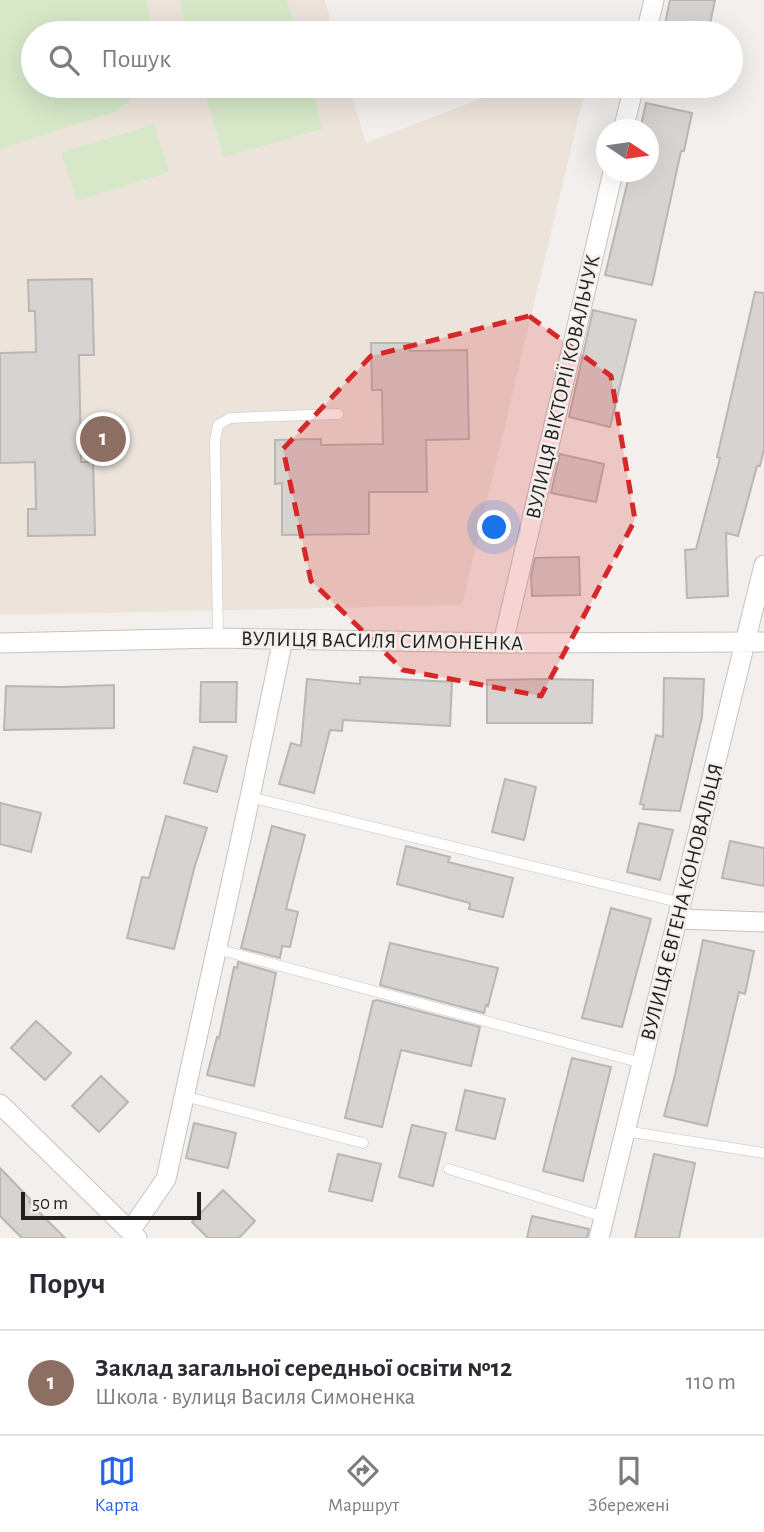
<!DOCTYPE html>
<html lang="uk">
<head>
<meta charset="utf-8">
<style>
	:root { --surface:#fff; --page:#f7f7f7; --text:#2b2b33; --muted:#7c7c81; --line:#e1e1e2; --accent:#2563eb }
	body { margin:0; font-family:"Alegreya Sans",sans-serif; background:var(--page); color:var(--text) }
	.compass { position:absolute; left:596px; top:119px; width:63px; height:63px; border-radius:50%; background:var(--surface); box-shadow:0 7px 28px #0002; rotate:103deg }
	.scale { position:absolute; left:21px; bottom:18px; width:180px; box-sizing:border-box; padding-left:7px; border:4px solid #201f1e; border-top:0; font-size:19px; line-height:24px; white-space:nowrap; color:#201f1e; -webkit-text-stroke:5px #f2efec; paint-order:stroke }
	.you { position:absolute; left:495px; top:528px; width:24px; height:24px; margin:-18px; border:5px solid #fff; border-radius:50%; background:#1a73e8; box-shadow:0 0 0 10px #1a73e833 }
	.badge { display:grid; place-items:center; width:46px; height:46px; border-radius:50%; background:var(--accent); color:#fff; font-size:23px; font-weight:700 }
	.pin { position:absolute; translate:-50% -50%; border:4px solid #fff; box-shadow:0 2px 7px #0006 }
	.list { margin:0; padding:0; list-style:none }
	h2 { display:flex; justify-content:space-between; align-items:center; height:91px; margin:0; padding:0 28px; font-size:30px }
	h2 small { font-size:23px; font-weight:400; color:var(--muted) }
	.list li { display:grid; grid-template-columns:46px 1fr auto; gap:21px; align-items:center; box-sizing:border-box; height:105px; padding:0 28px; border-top:2px solid var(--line) }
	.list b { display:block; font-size:26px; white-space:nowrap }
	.list p { margin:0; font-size:23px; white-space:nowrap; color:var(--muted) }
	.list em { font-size:23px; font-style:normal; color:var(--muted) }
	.icon { flex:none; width:38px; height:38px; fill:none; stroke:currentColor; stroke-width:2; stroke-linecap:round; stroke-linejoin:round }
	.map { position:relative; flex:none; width:764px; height:1238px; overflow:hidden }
	.search { position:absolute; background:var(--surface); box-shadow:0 7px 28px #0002; left:21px; right:21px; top:21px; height:77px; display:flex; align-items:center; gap:18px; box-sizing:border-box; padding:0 24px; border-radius:38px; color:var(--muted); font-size:26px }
	.sheet { height:196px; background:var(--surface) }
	nav { display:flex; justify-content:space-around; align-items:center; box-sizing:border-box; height:98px; border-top:2px solid var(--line); background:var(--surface); font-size:19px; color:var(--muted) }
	nav a { display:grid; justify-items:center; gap:4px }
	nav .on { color:var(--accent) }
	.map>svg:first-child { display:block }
</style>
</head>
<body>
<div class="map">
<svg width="764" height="1238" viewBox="0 0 764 1238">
	<rect width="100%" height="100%" fill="#f2efec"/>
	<path fill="#ece4db" d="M146,0H179L188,33H154Z
		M287,0H325L334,33H296Z
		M141,86H203L223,156L323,129L311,86H349L366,143L514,86H586L462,605L0,615V149L115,112L130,101Z"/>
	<path fill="#d6e8c8" d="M0,0H146L154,33H33V86H141L140,88L130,101L115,112L0,149Z
		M179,0H287L296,33H188Z
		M203,86H311L323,129L223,157Z
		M154,124L169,172L77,201L61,153Z"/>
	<path fill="#d6d3d0" stroke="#b9b6b3" stroke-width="2" d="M670,0H715L708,33H663Z
		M646,103L692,113L684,151H681L652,285L605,275L630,172H648V130H640Z
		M92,279L94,355H79L81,462H93L95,535L28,536V509H36L35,462L0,463V353L36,352L35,311H29L28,280Z
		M755,292L764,293V449L760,466H757L738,536L726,533L728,596L687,598L685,550L696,549L720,458L717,457Z
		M593,310L636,320L610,427L569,417Z
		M371,343H410V351L467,350L469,439L426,440L427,492H369V534L282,535V483L275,484V440L321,439V445L383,444L382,390H372Z
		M560,454L604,464L596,502L551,493Z
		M579,557L580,595L532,596L531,576L535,558Z
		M360,677L452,682L450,726L343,720L342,731L330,730L314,793L279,784L291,743L301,746L307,679L360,684Z
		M664,678L704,679L702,717L680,811L643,809L644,805L640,804L656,735L663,737Z
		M546,679L593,680L592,723H487V680Z
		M201,682H237L236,722H200Z
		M114,685V728L4,730L6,686L61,687Z
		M194,747L227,756L217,792L184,783Z
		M505,779L536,787L524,840L492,832Z
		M0,803L41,813L31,852L0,844Z
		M166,816L207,828L194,869L174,949L127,938L142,877L149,878Z
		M639,823L673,830L660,880L627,872Z
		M272,826L305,835L286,909L298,912L290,947L282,946L280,958L241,948Z
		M730,841L764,848V886L722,878Z
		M406,846L450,857L448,862L513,878L503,917L469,909L470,903L397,884Z
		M611,908L651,919L622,1027L582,1018Z
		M703,940L754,951L745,994L739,992L707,1126L664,1116L675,1075Z
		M390,943L498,968L488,1006L486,1005L484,1013L380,985Z
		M238,962L276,973L254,1086L207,1075L217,1037L219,1038L234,967L237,968Z
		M377,1000L480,1027L471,1066L401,1050L382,1127L345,1118L373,1001Z
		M36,1021L71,1053L45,1080L11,1048Z
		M572,1058L611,1067L583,1181L543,1171Z
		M101,1076L128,1102L99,1132L72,1106Z
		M465,1090L505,1099L495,1139L456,1130Z
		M194,1123L236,1133L228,1168L186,1158Z
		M412,1125L446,1133L433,1186L399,1177Z
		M338,1154L381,1164L372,1201L329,1191Z
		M654,1154L695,1163L679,1238H635Z
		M0,1168L31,1200L29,1202L65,1238H22L0,1216Z
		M223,1190L255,1221L239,1238H208L192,1222Z
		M532,1216L589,1229L587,1238H527Z"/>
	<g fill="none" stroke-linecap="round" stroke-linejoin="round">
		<defs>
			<path id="service" d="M218,638L215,441L218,425L230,418L338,414
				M250,797L682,903
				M217,949L642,1063
				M184,1096L363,1143
				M625,1131L764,1153
				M449,1169L604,1217"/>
			<path id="minor" d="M646,33L654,0
				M623,130L634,86
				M0,643L218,638L503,643L764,642
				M503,643L613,172
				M678,919L764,922
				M0,1104L137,1238
				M130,1231L166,1179L250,797L283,639
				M599,1238L764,565"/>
		</defs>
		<use href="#service" stroke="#c5c3c0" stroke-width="11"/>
		<use href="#minor" stroke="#c5c3c0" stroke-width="21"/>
		<use href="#service" stroke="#fff" stroke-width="10"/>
		<use href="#minor" stroke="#fff" stroke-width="19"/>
	</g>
	<path fill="#d62828" fill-opacity="0.2" stroke="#d62828" stroke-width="5" stroke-dasharray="14 9" stroke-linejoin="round" d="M529,316L611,376L635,520L541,696L403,670L311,581L283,449L371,356Z"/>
	<g text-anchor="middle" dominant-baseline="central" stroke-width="5" stroke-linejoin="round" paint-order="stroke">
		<g font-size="21" fill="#201f1e" stroke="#f2efec">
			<text transform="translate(563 387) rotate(-77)">ВУЛИЦЯ ВІКТОРІЇ КОВАЛЬЧУК</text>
			<text transform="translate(382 641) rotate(1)">ВУЛИЦЯ ВАСИЛЯ СИМОНЕНКА</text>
			<text transform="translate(682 902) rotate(-76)">ВУЛИЦЯ ЄВГЕНА КОНОВАЛЬЦЯ</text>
		</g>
	</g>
</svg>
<svg class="compass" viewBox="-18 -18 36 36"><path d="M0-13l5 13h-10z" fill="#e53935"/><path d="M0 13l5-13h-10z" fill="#7c7c81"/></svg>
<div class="scale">50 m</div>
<div class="you"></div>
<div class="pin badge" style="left:103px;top:439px;background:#8d6e63">1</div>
<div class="search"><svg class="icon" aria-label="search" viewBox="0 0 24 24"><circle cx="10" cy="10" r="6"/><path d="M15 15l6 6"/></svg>Пошук</div>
</div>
<section class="sheet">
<h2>Поруч<small></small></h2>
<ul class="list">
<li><span class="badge" style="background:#8d6e63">1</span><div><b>Заклад загальної середньої освіти №12</b><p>Школа · вулиця Василя Симоненка</p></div><em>110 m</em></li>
</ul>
</section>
<nav>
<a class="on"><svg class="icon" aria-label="map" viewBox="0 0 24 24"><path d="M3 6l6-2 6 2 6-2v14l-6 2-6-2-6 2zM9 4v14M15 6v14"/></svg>Карта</a>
<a><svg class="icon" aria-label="directions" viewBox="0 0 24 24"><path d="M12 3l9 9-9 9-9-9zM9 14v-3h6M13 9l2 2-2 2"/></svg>Маршрут</a>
<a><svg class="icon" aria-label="saved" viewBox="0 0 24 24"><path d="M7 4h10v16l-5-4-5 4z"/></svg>Збережені</a>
</nav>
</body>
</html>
